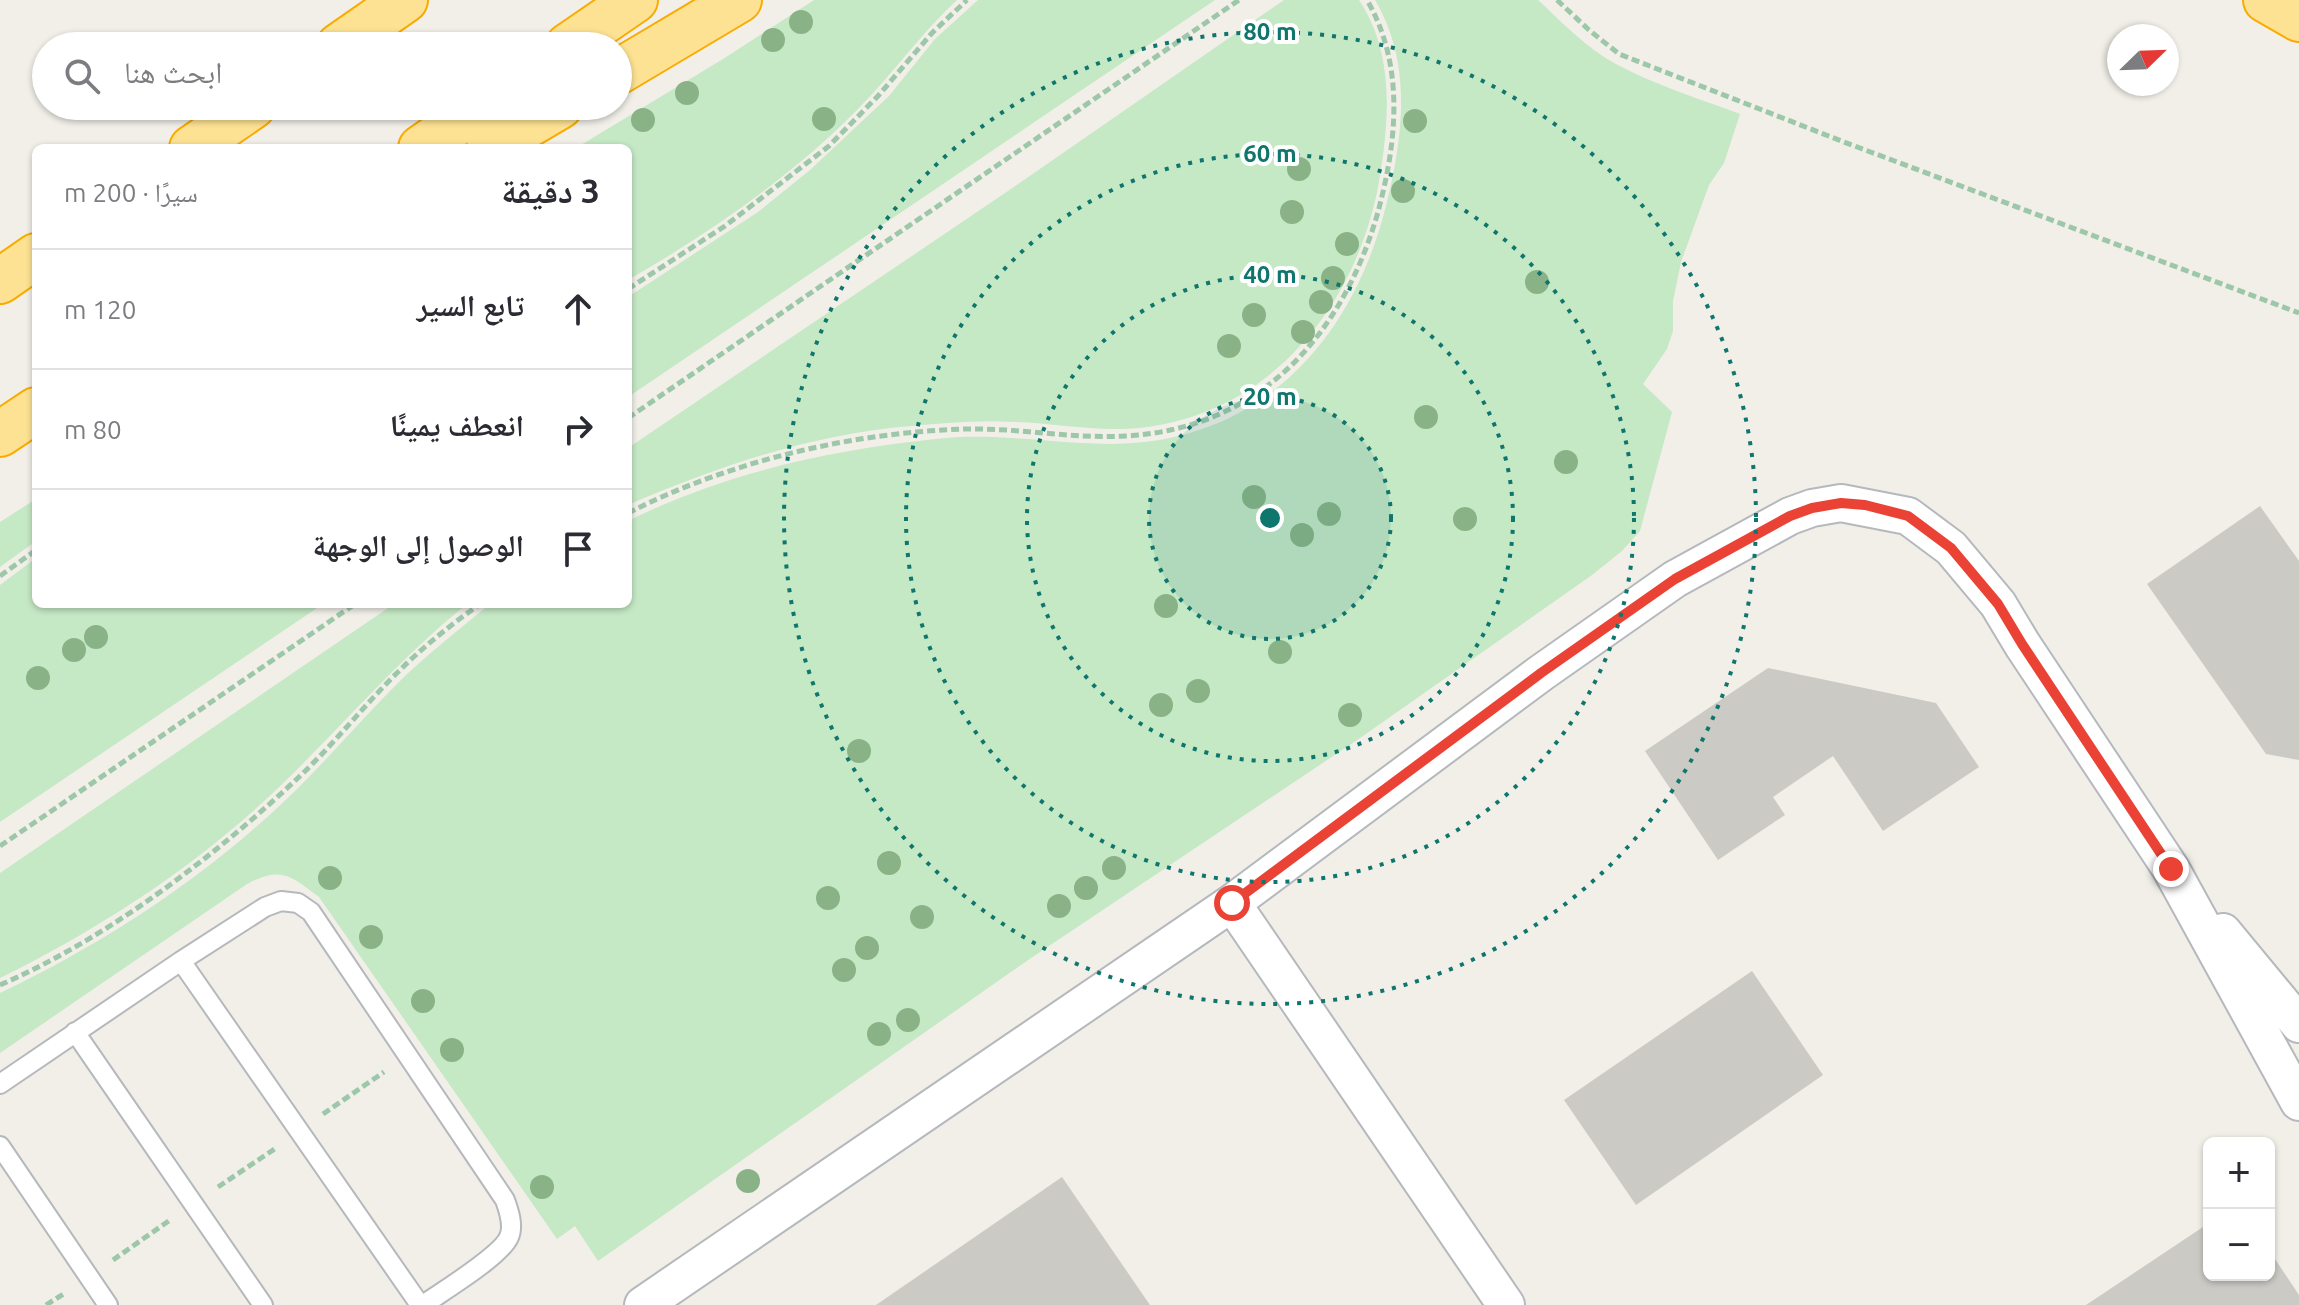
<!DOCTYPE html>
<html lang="ar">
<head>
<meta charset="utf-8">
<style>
	:root { --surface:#fff; --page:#f7f7f7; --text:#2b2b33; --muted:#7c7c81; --line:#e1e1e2 }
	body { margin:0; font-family:Ubuntu,"Noto Naskh Arabic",sans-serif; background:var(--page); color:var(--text); direction:rtl }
	.controls { position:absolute; right:24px; bottom:24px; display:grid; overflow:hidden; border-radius:12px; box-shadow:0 2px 6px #0004 }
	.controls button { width:72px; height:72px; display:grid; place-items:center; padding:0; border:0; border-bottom:2px solid var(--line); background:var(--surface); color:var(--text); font:40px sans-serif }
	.compass { position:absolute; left:2107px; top:24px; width:72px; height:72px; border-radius:50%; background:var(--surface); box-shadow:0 2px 6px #0004; rotate:67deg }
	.stop { position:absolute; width:24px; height:24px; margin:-18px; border:6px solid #ea4335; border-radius:50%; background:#fff }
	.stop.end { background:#ea4335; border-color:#fff; box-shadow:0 2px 8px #0008 }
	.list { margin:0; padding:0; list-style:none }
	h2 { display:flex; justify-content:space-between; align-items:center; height:104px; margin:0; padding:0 32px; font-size:34px }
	h2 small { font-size:26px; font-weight:400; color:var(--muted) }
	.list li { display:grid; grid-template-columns:52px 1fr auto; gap:24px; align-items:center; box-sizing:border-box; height:120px; padding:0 32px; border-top:2px solid var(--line) }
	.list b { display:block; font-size:30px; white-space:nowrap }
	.list em { font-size:26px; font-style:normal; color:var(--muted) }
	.icon { flex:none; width:44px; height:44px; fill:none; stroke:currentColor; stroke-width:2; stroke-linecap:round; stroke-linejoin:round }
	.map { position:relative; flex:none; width:2299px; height:1305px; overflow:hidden; direction:ltr }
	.search { position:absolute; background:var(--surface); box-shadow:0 2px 6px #0004; left:32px; top:32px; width:600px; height:88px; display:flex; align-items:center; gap:20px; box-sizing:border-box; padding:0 28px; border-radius:44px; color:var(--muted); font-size:30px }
	.panel { position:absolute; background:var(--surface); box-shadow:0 2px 6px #0004; left:32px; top:144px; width:600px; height:464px; border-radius:12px; direction:rtl }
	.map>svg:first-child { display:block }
</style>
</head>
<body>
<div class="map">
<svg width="2299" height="1305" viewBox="0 0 2299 1305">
	<rect width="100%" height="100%" fill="#f1efe8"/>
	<path fill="#c5e8c5" d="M814,0H957C921,33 893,74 858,109C792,176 710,233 628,280V148H576L723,59Z
		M978,0H1215L628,397V297L758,212L810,170L889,96L935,39Z
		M1284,0H1359C1396,55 1389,126 1378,187C1353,315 1260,424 1122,429C1086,430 1050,423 1014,422C980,420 945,423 911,426C812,434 719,466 628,505V448L1008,191Z
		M1375,0H1538C1562,22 1585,47 1614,63C1654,85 1698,98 1740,114L1724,163L1709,185L1681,262L1673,301V331L1667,349L1643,384L1672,412L1640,531L1622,551L1592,575L1363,736L1031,958L598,1261L575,1226L557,1239L319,897C290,875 281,866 247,884L0,1053V993C99,946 193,885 274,811C321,768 361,719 406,675C433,650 462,627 490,604H628V521C725,473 829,450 936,439C995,432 1053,444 1112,444C1260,443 1352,341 1386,206C1403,137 1413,64 1375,0Z
		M36,499V541L0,567V522Z
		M36,558V604H323L0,822V585Z
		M394,604H467C392,664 333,738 262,803C184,874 95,931 0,978V873Z"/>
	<path fill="#cccac5" d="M2260,506L2299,561V760L2266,754L2147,584Z
		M1768,668L1936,703L1979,767L1883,831L1833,756L1773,797L1785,815L1718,860L1645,751Z
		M1752,971L1823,1075L1636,1205L1564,1100Z
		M1062,1177L1150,1305H876Z
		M2209,1223V1275H2269V1250L2299,1295V1305H2086Z"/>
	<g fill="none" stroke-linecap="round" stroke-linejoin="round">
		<defs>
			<path id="lane" d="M181,961L420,1305
				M75,1032L263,1305
				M0,1084L181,961L265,907L281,901L298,903L311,912L505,1200C509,1211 514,1226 509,1237C501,1256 443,1291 423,1305
				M0,1146L108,1305"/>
			<path id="street" d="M1232,903L1506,1305
				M2223,932L2299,1024
				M643,1305L1232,903L1541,673L1675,579L1790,516L1812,508L1841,503L1908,516L1951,548L1998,604L2022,644L2171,869L2299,1102"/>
			<path id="highway" d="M2266,0L2299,19
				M339,46L405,0
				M568,46L635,0
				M618,72L739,0
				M192,148L253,106
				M421,148L481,106
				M489,148L560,106
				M0,281L36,256
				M0,434L36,410"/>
		</defs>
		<use href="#lane" stroke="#b5b8bc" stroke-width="22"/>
		<use href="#street" stroke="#b5b8bc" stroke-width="40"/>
		<use href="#highway" stroke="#f9ab00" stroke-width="48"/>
		<path stroke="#9cc7a9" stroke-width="5" stroke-dasharray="8 4" stroke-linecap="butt" d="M1557,0L1589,30L1619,54L1844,142L2299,313
			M628,289L725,226L829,146L878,96L932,33L967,0
			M628,418L1239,0
			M628,513C730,461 853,432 967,429C1020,428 1073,439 1125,436C1260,429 1343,335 1378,212C1397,141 1405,66 1367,0
			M0,576L36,550
			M0,846L355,604
			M0,985C108,938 214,857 299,777C335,743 365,704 400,670C424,646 452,624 480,604
			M323,1114L384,1072
			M218,1187L276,1148
			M113,1260L170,1220
			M46,1305L65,1293"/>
		<use href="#lane" stroke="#fff" stroke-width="18"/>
		<use href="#street" stroke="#fff" stroke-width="36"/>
		<use href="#highway" stroke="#fde293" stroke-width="44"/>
	</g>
	<g fill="#89b387">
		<circle cx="801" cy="22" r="12"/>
		<circle cx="773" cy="40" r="12"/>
		<circle cx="687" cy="93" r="12"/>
		<circle cx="824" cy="119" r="12"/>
		<circle cx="643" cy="120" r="12"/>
		<circle cx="1415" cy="121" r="12"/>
		<circle cx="1299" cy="169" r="12"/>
		<circle cx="1403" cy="191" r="12"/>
		<circle cx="1292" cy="212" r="12"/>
		<circle cx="1347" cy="244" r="12"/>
		<circle cx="1333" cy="278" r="12"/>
		<circle cx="1537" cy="282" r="12"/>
		<circle cx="1321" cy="302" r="12"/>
		<circle cx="1254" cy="315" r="12"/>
		<circle cx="1303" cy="332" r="12"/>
		<circle cx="1229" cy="346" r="12"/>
		<circle cx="1426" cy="417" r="12"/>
		<circle cx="1566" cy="462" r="12"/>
		<circle cx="1254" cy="497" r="12"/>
		<circle cx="1329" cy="514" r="12"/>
		<circle cx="1465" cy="519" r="12"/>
		<circle cx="1302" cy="535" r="12"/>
		<circle cx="1166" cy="606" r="12"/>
		<circle cx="96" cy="637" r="12"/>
		<circle cx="74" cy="650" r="12"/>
		<circle cx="1280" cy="652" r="12"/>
		<circle cx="38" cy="678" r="12"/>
		<circle cx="1198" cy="691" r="12"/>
		<circle cx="1161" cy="705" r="12"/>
		<circle cx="1350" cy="715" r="12"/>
		<circle cx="859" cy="751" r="12"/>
		<circle cx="889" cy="863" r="12"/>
		<circle cx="1114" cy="868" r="12"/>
		<circle cx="330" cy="878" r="12"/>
		<circle cx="1086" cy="888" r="12"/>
		<circle cx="828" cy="898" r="12"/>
		<circle cx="1059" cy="906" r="12"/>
		<circle cx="922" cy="917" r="12"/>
		<circle cx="371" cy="937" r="12"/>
		<circle cx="867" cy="948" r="12"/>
		<circle cx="844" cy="970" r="12"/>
		<circle cx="423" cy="1001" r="12"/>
		<circle cx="908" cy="1020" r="12"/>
		<circle cx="879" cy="1034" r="12"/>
		<circle cx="452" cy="1050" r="12"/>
		<circle cx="748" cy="1181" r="12"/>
		<circle cx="542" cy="1187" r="12"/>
	</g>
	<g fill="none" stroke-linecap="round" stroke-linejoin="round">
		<path stroke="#ea4335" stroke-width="10" d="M1232,903L1541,673L1675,579L1790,516L1812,508L1841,503L1865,505L1908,516L1951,548L1998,604L2022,644L2171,869"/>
	</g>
	<circle cx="1270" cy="518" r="121" fill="#0f766e" fill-opacity=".12"/>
	<g fill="none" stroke="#0f766e" stroke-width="4" stroke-dasharray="4 8">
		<circle cx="1270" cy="518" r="121"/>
		<circle cx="1270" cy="518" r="243"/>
		<circle cx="1270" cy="518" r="364"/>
		<circle cx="1270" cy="518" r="486"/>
	</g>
	<circle cx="1270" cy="518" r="12" fill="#0f766e" stroke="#fff" stroke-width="4"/>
	<g font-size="24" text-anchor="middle" font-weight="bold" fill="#0f766e" stroke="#fff" stroke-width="8" stroke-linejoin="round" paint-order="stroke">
		<text x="1270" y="40">80 m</text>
		<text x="1270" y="162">60 m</text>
		<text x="1270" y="283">40 m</text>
		<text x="1270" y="405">20 m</text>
	</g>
</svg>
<div class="controls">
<button>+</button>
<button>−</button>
</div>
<svg class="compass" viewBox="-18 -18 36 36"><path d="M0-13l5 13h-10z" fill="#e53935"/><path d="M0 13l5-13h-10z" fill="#7c7c81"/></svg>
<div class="stop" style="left:1232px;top:903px"></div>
<div class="stop end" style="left:2171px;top:869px"></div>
<div class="search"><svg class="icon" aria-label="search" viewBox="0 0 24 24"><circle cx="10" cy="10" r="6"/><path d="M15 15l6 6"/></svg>ابحث هنا</div>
<section class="panel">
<h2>3 دقيقة<small>سيرًا · 200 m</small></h2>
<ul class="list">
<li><svg class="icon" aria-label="ahead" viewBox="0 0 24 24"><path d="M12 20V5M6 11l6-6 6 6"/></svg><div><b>تابع السير</b></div><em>120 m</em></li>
<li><svg class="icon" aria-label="right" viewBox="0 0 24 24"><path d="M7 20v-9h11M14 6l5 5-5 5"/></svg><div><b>انعطف يمينًا</b></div><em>80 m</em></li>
<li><svg class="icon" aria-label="arrive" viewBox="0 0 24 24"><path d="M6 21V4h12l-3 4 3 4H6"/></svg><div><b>الوصول إلى الوجهة</b></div></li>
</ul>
</section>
</div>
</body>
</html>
